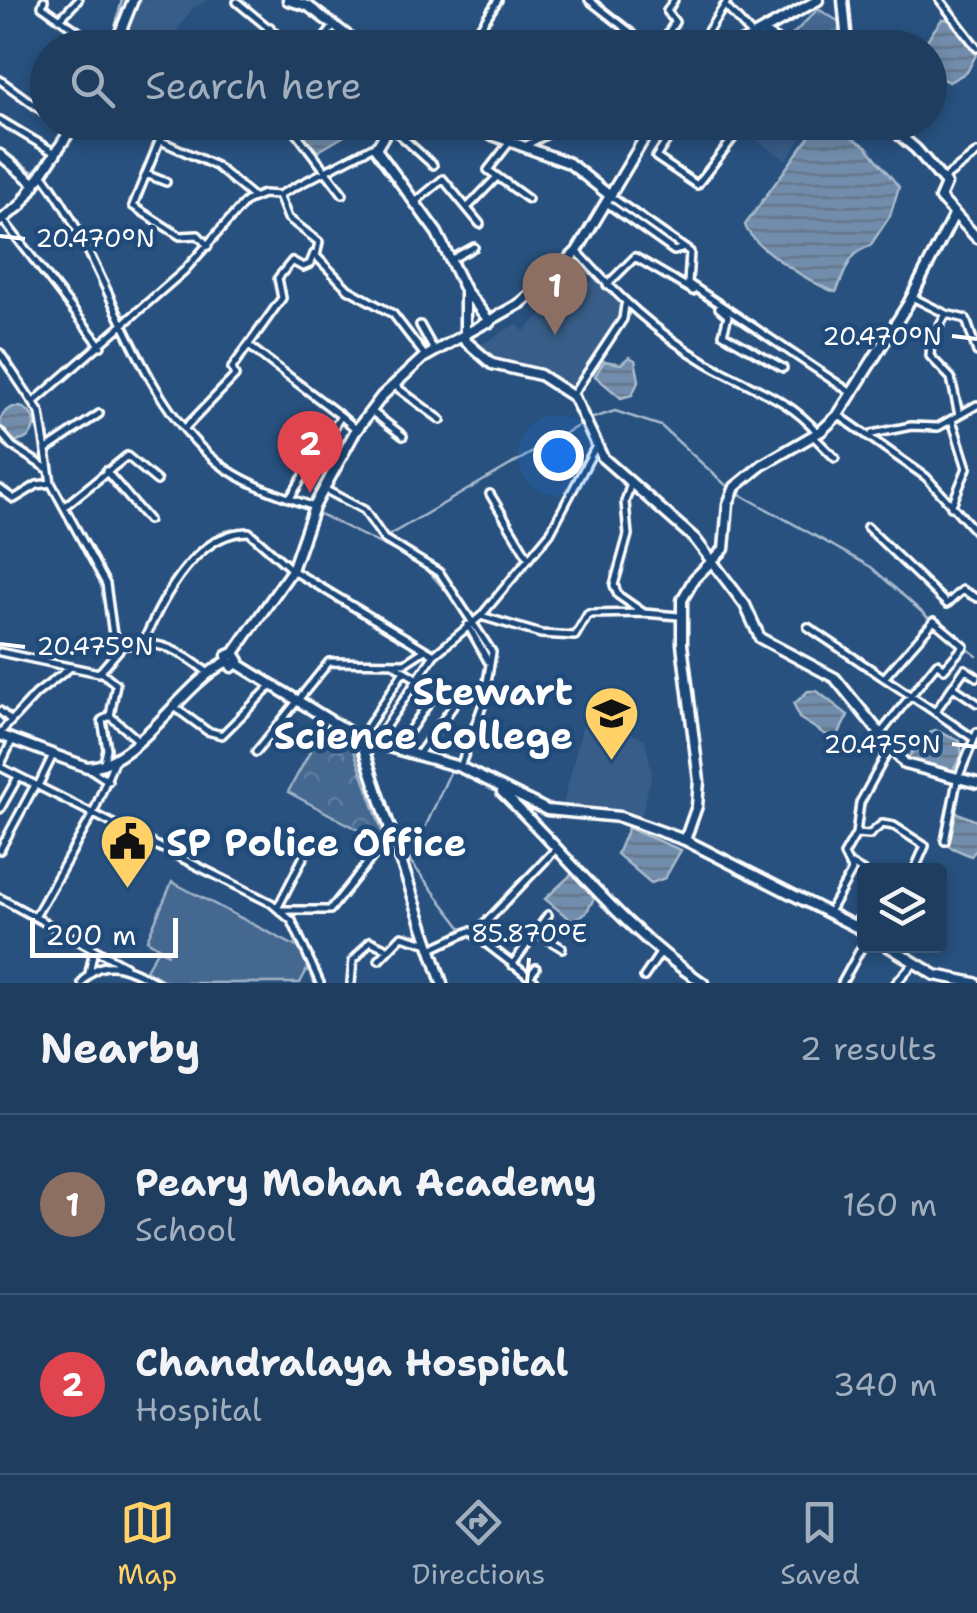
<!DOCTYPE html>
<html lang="en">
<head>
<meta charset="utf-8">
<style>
	:root { --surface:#1e3d5f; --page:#2b4868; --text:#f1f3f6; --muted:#a1aebd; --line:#3c5674; --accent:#ffd166 }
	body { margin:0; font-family:"Shantell Sans",sans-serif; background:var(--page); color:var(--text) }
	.controls { position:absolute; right:30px; bottom:30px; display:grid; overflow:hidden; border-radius:10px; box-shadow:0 5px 15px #0003 }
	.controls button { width:90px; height:90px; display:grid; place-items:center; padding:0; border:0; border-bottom:2px solid var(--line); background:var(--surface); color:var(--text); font:50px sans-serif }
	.scale { position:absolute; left:30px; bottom:25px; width:148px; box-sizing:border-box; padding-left:10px; border:5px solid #fff; border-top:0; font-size:28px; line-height:35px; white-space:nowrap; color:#fff; -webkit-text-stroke:8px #1f4a7a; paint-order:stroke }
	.you { position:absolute; left:558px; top:455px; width:35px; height:35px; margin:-25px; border:8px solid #fff; border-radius:50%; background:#1a73e8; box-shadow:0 0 0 15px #1a73e833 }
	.badge { display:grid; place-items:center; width:65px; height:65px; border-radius:50%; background:var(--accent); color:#fff; font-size:32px; font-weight:700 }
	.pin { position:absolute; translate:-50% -82px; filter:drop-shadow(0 2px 5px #0008) }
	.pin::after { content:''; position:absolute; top:52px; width:35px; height:30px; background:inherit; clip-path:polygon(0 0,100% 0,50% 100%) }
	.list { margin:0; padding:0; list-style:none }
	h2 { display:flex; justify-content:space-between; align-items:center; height:130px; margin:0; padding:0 40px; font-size:42px }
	h2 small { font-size:32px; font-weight:400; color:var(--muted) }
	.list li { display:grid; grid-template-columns:65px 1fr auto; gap:30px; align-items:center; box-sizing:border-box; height:180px; padding:0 40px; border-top:2px solid var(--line) }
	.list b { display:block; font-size:38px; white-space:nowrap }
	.list p { margin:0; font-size:32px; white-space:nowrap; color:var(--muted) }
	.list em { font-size:32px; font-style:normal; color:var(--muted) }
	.icon { flex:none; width:55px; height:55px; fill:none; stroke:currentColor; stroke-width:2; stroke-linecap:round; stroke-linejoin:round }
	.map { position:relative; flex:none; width:977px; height:983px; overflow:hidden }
	.search { position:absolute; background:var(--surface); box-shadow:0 5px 15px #0003; left:30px; right:30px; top:30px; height:110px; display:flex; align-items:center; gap:25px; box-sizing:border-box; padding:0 35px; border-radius:55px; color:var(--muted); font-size:38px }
	.sheet { height:490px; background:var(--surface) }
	nav { display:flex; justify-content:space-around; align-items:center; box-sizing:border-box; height:140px; border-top:2px solid var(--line); background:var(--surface); font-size:28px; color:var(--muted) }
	nav a { display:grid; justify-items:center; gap:5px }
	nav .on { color:var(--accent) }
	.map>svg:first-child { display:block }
</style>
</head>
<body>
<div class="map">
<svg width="977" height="983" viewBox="0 0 977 983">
	<defs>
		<pattern id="park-crowns" width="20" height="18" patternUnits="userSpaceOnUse" patternTransform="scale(2.5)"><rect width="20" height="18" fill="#446890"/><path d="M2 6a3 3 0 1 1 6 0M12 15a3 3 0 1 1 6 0" fill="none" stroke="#607fa1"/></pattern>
		<pattern id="water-rules" width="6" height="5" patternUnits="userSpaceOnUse" patternTransform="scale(2.5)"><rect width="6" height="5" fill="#718dab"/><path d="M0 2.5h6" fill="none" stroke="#64768a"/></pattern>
	</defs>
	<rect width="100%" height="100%" fill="#28517f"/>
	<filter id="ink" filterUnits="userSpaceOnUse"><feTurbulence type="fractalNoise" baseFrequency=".01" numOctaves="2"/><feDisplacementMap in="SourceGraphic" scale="20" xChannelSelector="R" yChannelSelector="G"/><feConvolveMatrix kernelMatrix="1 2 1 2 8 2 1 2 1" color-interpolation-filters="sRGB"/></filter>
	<g filter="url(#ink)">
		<path fill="#375d88" d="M138,0H209L193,8L165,47L116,48Z
			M732,123H814L786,160Z
			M595,277L620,304V317L572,392L539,371L506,366L474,349L516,324L524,331L554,302L560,307Z
			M585,715L645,739L652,774L640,821L562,809Z"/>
		<path fill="#446890" stroke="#a2b4c8" stroke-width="2.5" d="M172,882L314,956L300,983H169L146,970L158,949L169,954L147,940Z"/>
		<path fill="url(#park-crowns)" stroke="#a2b4c8" stroke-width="2.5" d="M818,9L843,24L835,47H791L784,43Z
			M324,726L353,748L387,845L288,792Z"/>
		<path fill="url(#water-rules)" stroke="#aabbcd" stroke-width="2.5" d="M942,19L950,20L977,53L967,72L949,82L930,74V48L922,47Z
			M293,123H351L353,131L317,152Z
			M828,123L866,146L899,187L890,216L870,246C848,252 845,274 836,292C816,287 751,246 745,225L816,127Z
			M629,357L635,360L639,380L632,395L621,398L595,376L604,361L621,364Z
			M0 424a17 17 0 1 1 34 0a17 17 0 1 1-34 0Z
			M808,691H817L848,715L838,735L831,738L799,718L794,704Z
			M935,730L960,741L962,755L950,775L913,763L909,757L919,740Z
			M953,811L977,821V849L971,856L948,846Z
			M628,828L681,850L665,878L651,883L617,854Z
			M574,872L597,893L586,913L572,921L545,899Z"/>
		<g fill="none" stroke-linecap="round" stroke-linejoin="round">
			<path stroke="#aabbcd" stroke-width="2.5" d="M110,48L122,0
				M0,148L36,174
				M34,171L58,143
				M42,180L65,214L121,327
				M143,369C185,450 225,480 309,511
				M590,419L615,411L661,426L729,488L871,567L933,622
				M317,513L413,560
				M379,541L583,423
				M424,566L458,605
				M966,648L977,656
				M458,761L483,692
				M452,768L410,861L467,935L530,983"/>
			<defs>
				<path id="street" d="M44,0L42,6L102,48
					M589,0L634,35L632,48
					M940,0L977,48
					M237,2L293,48
					M725,6L754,37
					M60,19L78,0
					M634,39L649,48
					M254,48L270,27
					M317,48L334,26
					M467,48L498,0
					M659,48L675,22L667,11L674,0
					M697,48L728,0
					M0,80L48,115
					M0,120L57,154
					M58,122L71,131
					M288,122L343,194
					M679,122L656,157L697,185L738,132L726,122
					M165,127L133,206L180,236L198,235L208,246
					M391,127L433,165
					M159,140L216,166L253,197
					M509,143L488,170L528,199
					M525,146L570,122
					M146,174L166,182
					M43,175C108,260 133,394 217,462C244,484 281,495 314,507
					M942,180L977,153
					M279,195L376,145
					M610,196L690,252L688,283L850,392
					M605,202L674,251L684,248
					M414,203L443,179L480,224
					M467,208L496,178
					M3,220L101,346
					M577,251C616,295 655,332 707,363C746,386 788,397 818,433
					M452,259L474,247
					M607,285L635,257L693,291
					M912,297L946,314L931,341L930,356L951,378L959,415
					M719,308L728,316L723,334L783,368
					M946,314L966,319L977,352
					M420,325L435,352
					M249,346L341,416L290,498
					M0,353L40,413L51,483L106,584L113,635L127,645C160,640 181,651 207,672
					M395,386L441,420
					M572,396L623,319L625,305
					M35,401L184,271L246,201L263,194L279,195L288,218L319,242L316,256L348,289L393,314L426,357
					M371,411L403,436
					M838,415L926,477L977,533
					M341,416L357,430
					M185,428L235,376L232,368L282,298L278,278L292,261L303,267L310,264L314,254
					M0,432L12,446L49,470
					M872,434L911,426L938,427L977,405
					M813,436L835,458
					M47,449L99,414
					M106,471L148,520
					M0,489L14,499L37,485L51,483
					M324,489L364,510L384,539L440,573L492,652L484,701L460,767
					M490,494L528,557
					M65,506L127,456L157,481
					M951,507L967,468L952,420
					M867,527L947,604L962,590L977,598
					M644,613L679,616
					M481,616L550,533L596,446
					M468,625L488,661
					M808,627L935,712
					M143,643C161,601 196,531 249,532L292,570L434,655
					M0,652L70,667
					M100,671L116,684L110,716L138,740
					M404,671L456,702L419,754
					M953,687L977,703
					M173,706L207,731L222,735L271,686
					M0,711L9,719
					M0,733L36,694L71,667L99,673L124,644
					M880,734L937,663L944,669L964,646L934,621L884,678
					M973,738L935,712L965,669L977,677
					M360,739L404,671L394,664
					M375,742L434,655L481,616L541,634L575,636L588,614L644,613L618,595L614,585L628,535L625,502L631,483
					M397,749L437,691
					M256,752L329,662L405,663L425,650
					M104,762L107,749L102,720L110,716
					M0,766L12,741
					M0,767L271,903L292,921L320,983
					M87,767L108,781
					M38,786L53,755
					M0,809L18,777
					M856,834L869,835L882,824L894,826L925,846L914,871
					M945,841L957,781L977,732
					M0,850L35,785
					M852,865L864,872
					M0,898L125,966
					M278,907L308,848
					M280,910H330L390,835
					M829,912L852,871L844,855L856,834L860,803L890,748
					M35,917L93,814L114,761
					M854,925L864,912
					M536,932L562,948
					M475,934L556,849
					M433,948L470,931L537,983
					M379,960L402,936L429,944
					M512,965L548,915
					M89,973L94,949
					M529,977L536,968
					M644,977L659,955
					M82,983C101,952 132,970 157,983
					M351,983L353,961L370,941L387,949
					M842,983L864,943
					M896,983L915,962"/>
				<path id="secondary" d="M288,0L308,6L364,48
					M763,32L786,48
					M114,48L133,0
					M732,48L818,0
					M839,48L846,32L843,0
					M392,122L376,149L437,233L465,290L490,322
					M457,122L569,163L609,195
					M884,122L916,149L946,184L940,198L977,238
					M0,155L35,184
					M0,221L21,205L76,122
					M465,290V335
					M461,337L492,364L540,375L574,397L603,458L695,539L745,605L760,638L835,678L905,764L977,783
					M234,653L239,661L232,667L227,656L234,653L292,570L314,507L355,432L382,396L423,358L521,303L553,275L577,251L654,122
					M238,664L360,739L460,767L547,810L620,817L685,840L864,931
					M0,735L87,767C137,766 180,686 226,662
					M360,739L442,983
					M502,792C572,860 621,928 703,983
					M685,840L697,806L699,781L682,644V600L694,579L724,549L728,504L735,487L762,465L821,431L838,415L908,304L954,215
					M888,946L935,975L975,983"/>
			</defs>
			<use href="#street" stroke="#fff" stroke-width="12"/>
			<use href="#secondary" stroke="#fff" stroke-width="15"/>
			<use href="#street" stroke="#1f4a7a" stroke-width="5"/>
			<use href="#secondary" stroke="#1f4a7a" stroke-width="8"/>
		</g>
	</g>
	<path fill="none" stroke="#fff" stroke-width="4" d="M0,236L25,239M952,336L977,339M0,644L25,647M952,744L977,747M527,983L529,958"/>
	<defs>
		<symbol id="university-pin" viewBox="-11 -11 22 30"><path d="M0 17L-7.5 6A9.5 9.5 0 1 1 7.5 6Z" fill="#ffd166" stroke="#1f4a7a"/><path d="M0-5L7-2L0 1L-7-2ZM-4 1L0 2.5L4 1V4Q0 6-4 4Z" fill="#111"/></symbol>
		<symbol id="civic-pin" viewBox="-11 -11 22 30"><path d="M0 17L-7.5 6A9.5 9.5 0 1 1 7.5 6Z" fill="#ffd166" stroke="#1f4a7a"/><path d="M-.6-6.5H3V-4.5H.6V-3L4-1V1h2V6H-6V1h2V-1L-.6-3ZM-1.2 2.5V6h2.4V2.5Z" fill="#111"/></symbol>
	</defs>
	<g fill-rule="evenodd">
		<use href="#university-pin" x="580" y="682" width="63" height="86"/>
		<use href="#civic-pin" x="96" y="810" width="63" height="86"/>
	</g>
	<g text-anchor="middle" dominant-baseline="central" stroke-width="9" stroke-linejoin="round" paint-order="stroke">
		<g font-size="38" font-weight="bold" fill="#fff" stroke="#1f4a7a" text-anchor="end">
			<text x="573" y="691">Stewart<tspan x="573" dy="44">Science College</tspan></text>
			<text x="166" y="842" text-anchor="start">SP Police Office</text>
		</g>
	</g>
	<g font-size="25" text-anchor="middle" fill="#fff" stroke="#1f4a7a" stroke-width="9" stroke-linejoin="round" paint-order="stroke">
		<text x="95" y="247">20.470°N</text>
		<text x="882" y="345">20.470°N</text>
		<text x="95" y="655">20.475°N</text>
		<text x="882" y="753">20.475°N</text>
		<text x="529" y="942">85.870°E</text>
	</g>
</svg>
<div class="controls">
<button><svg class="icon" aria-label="layers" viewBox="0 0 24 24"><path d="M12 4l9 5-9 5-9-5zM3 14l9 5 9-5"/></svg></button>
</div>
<div class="scale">200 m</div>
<div class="you"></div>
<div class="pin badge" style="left:555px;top:335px;background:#8d6e63">1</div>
<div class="pin badge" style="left:310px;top:493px;background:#e0444e">2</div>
<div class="search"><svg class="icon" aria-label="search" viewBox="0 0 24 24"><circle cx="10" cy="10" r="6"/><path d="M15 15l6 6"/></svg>Search here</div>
</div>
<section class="sheet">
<h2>Nearby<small>2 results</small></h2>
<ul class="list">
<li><span class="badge" style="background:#8d6e63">1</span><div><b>Peary Mohan Academy</b><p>School</p></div><em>160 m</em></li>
<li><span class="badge" style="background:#e0444e">2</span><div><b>Chandralaya Hospital</b><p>Hospital</p></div><em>340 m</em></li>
</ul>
</section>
<nav>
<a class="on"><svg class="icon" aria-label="map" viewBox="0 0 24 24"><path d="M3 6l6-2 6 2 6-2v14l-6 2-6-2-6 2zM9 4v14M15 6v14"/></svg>Map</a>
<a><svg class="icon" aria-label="directions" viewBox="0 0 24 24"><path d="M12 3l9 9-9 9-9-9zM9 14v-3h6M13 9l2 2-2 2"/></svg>Directions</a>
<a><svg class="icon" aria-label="saved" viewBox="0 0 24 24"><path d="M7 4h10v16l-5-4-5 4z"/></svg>Saved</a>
</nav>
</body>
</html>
